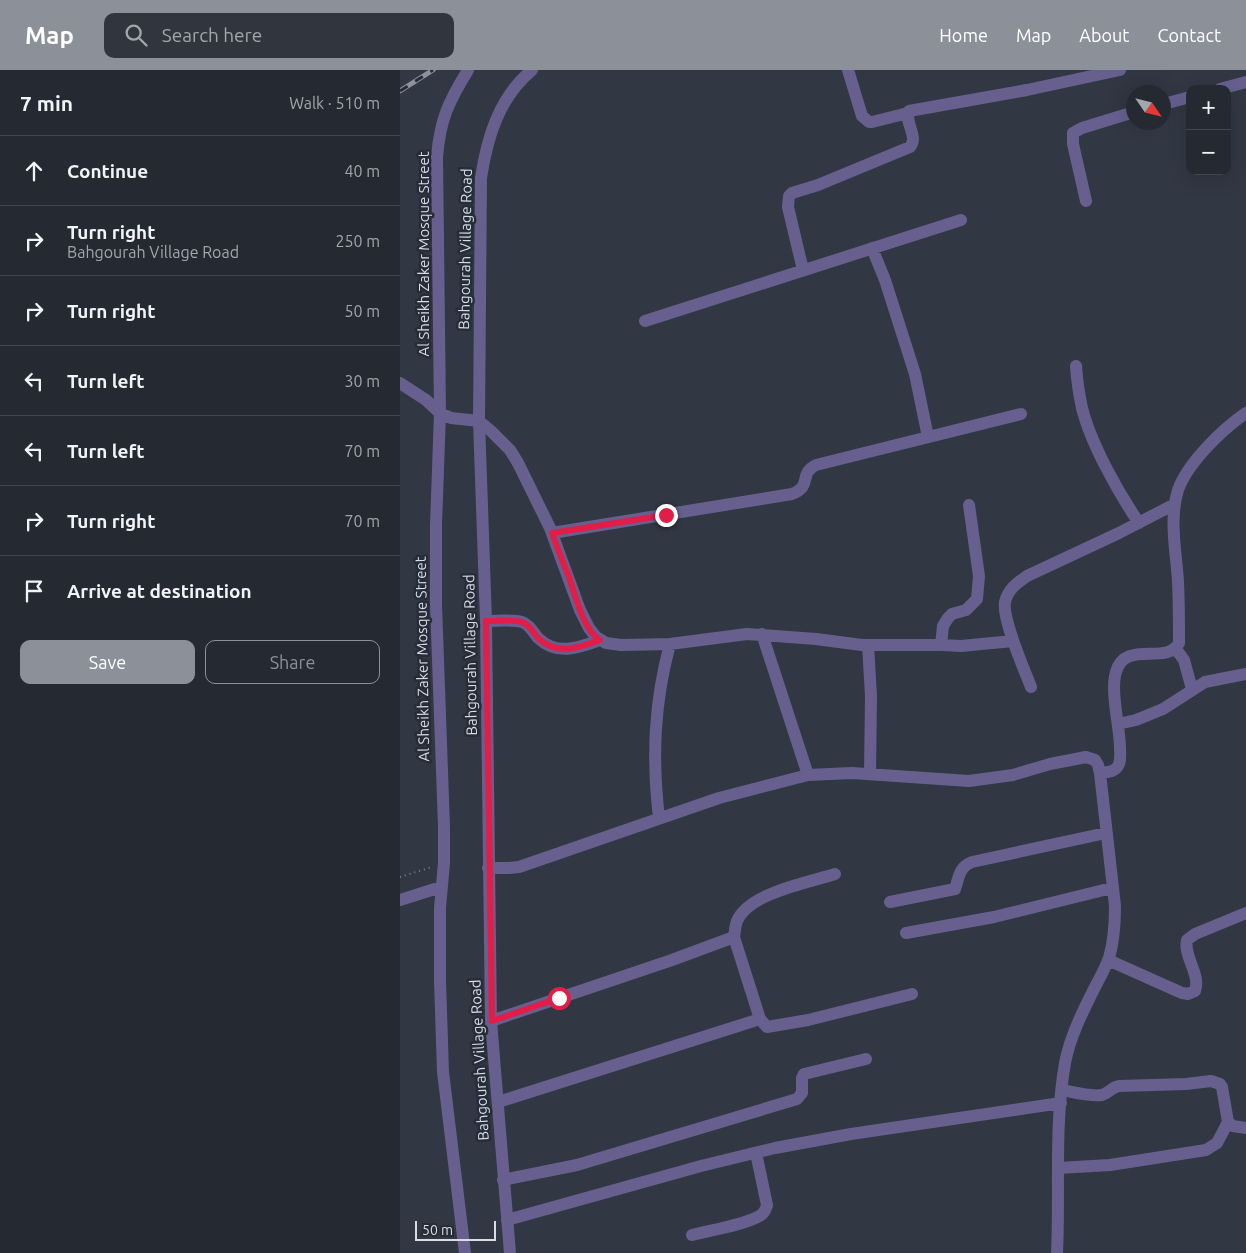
<!DOCTYPE html>
<html lang="en">
<head>
<meta charset="utf-8">
<style>
	:root { --surface:#252932; --page:#31353e; --text:#f1f3f6; --muted:#a3a6ac; --line:#42454d; --accent:#8c9099 }
	body { margin:0; font-family:Ubuntu,sans-serif; background:var(--page); color:var(--text) }
	.controls { position:absolute; right:15px; top:15px; display:grid; overflow:hidden; border-radius:10px; box-shadow:0 5px 20px #0002 }
	.controls button { width:45px; height:45px; display:grid; place-items:center; padding:0; border:0; border-bottom:1px solid var(--line); background:var(--surface); color:var(--text); font:25px sans-serif }
	.compass { position:absolute; left:726px; top:15px; width:45px; height:45px; border-radius:50%; background:var(--surface); box-shadow:0 5px 20px #0002; rotate:125deg }
	.scale { position:absolute; left:15px; bottom:12px; width:81px; box-sizing:border-box; padding-left:5px; border:2px solid #d8dce3; border-top:0; font-size:14px; line-height:18px; white-space:nowrap; color:#d8dce3; -webkit-text-stroke:4px #272d38; paint-order:stroke }
	.stop { position:absolute; width:15px; height:15px; margin:-11px; border:4px solid #e11d48; border-radius:50%; background:#fff }
	.stop.end { background:#e11d48; border-color:#fff; box-shadow:0 1px 5px #0008 }
	.list { margin:0; padding:0; list-style:none }
	h2 { display:flex; justify-content:space-between; align-items:center; height:65px; margin:0; padding:0 20px; font-size:21px }
	h2 small { font-size:16px; font-weight:400; color:var(--muted) }
	.list li { display:grid; grid-template-columns:32px 1fr auto; gap:15px; align-items:center; box-sizing:border-box; height:70px; padding:0 20px; border-top:1px solid var(--line) }
	.list b { display:block; font-size:19px; white-space:nowrap }
	.list p { margin:0; font-size:16px; white-space:nowrap; color:var(--muted) }
	.list em { font-size:16px; font-style:normal; color:var(--muted) }
	.actions { display:flex; gap:10px; padding:15px 20px }
	.actions a { flex:1; padding:11px 0; border:1px solid var(--accent); border-radius:10px; text-align:center; font-size:18px; color:var(--accent) }
	.actions .main { background:var(--accent); color:#fff }
	.icon { flex:none; width:28px; height:28px; fill:none; stroke:currentColor; stroke-width:2; stroke-linecap:round; stroke-linejoin:round }
	.map { position:relative; flex:none; width:846px; height:1183px; overflow:hidden }
	header { display:flex; align-items:center; gap:30px; box-sizing:border-box; height:70px; padding:0 25px; background:var(--accent); color:#fff }
	header strong { font-size:24px }
	nav { display:flex; gap:28px; margin-inline-start:auto; font-size:18px }
	.search { width:350px; height:45px; background:var(--page); display:flex; align-items:center; gap:12px; box-sizing:border-box; padding:0 18px; border-radius:10px; color:var(--muted); font-size:19px }
	main { display:flex }
	aside { flex:1; background:var(--surface) }
	.map>svg:first-child { display:block }
</style>
</head>
<body>
<header>
<strong>Map</strong>
<div class="search"><svg class="icon" aria-label="search" viewBox="0 0 24 24"><circle cx="10" cy="10" r="6"/><path d="M15 15l6 6"/></svg>Search here</div>
<nav><a>Home</a><a>Map</a><a>About</a><a>Contact</a></nav>
</header>
<main>
<aside>
<h2>7 min<small>Walk · 510 m</small></h2>
<ul class="list">
<li><svg class="icon" aria-label="ahead" viewBox="0 0 24 24"><path d="M12 20V5M6 11l6-6 6 6"/></svg><div><b>Continue</b></div><em>40 m</em></li>
<li><svg class="icon" aria-label="right" viewBox="0 0 24 24"><path d="M7 20v-9h11M14 6l5 5-5 5"/></svg><div><b>Turn right</b><p>Bahgourah Village Road</p></div><em>250 m</em></li>
<li><svg class="icon" aria-label="right" viewBox="0 0 24 24"><path d="M7 20v-9h11M14 6l5 5-5 5"/></svg><div><b>Turn right</b></div><em>50 m</em></li>
<li><svg class="icon" aria-label="left" viewBox="0 0 24 24"><path d="M17 20v-9H6M10 6l-5 5 5 5"/></svg><div><b>Turn left</b></div><em>30 m</em></li>
<li><svg class="icon" aria-label="left" viewBox="0 0 24 24"><path d="M17 20v-9H6M10 6l-5 5 5 5"/></svg><div><b>Turn left</b></div><em>70 m</em></li>
<li><svg class="icon" aria-label="right" viewBox="0 0 24 24"><path d="M7 20v-9h11M14 6l5 5-5 5"/></svg><div><b>Turn right</b></div><em>70 m</em></li>
<li><svg class="icon" aria-label="arrive" viewBox="0 0 24 24"><path d="M6 21V4h12l-3 4 3 4H6"/></svg><div><b>Arrive at destination</b></div></li>
</ul>
<div class="actions"><a class="main">Save</a><a>Share</a></div>
</aside>
<div class="map">
<svg width="846" height="1183" viewBox="0 0 846 1183">
	<rect width="100%" height="100%" fill="#313743"/>
	<g fill="none" stroke-linecap="round" stroke-linejoin="round">
		<path stroke="#7c818b" stroke-width="2" stroke-dasharray="1 4" stroke-linecap="butt" d="M0,807L32,797"/>
		<path stroke="#67608f" stroke-width="12" d="M448,0L462,46L469,52H472L508,43
			M820,19L846,12
			M764,34L790,27
			M686,131L673,74V63L682,58L734,42
			M472,178L485,210L515,304L528,367
			M403,200L388,137L389,126L392,123L418,115L510,77C519,67 504,52 509,41L627,20L720,0
			M245,251L561,150
			M676,296C677,311 679,324 682,338C691,374 718,422 739,453
			M0,313L26,330L40,343L51,348L79,351L91,361L110,380L118,393L150,458L180,540L189,558L196,567L206,573L221,575L270,574L347,564L416,569L462,575H541L561,576L613,571
			M152,463L392,424C413,416 398,404 416,395L621,344
			M86,551C97,551 111,549 122,552C129,554 133,562 138,568C157,586 178,578 200,570
			M362,564L408,705
			M468,575L471,626L470,704
			M541,575L543,556L548,548L552,544L566,540L577,529L579,506L569,435
			M776,579L784,590L792,619
			M631,617C624,599 602,549 605,532C608,519 617,513 627,506L719,463L775,434
			M718,654L736,650L763,639L805,612L846,604
			M700,703C708,702 716,702 719,694C721,689 720,683 720,678C720,658 710,621 716,602C725,569 767,596 779,573C779,552 779,532 778,511C776,482 769,448 778,420C788,392 823,359 846,343
			M259,748C252,688 254,633 270,574
			M88,798H109L119,797L319,728L408,705L452,703L569,711L613,705L650,694L686,687L695,690L698,695L700,703L715,836C715,854 714,871 709,888C705,899 699,909 694,919C682,943 670,967 665,993C654,1056 660,1120 657,1183
			M0,830L41,817
			M490,832L555,819C559,807 559,797 572,792L706,763
			M506,863L594,847L712,818
			M334,867L360,949L367,957L408,950L512,924
			M708,890L782,923L788,924L795,921C801,904 783,886 787,870L795,864L846,843
			M91,951L272,890L334,867C335,862 335,856 337,851C349,823 407,813 435,804
			M662,1020C673,1022 690,1027 702,1025C709,1023 712,1017 719,1016L786,1014L811,1011L820,1014L822,1017L828,1052L833,1056L846,1058
			M98,1032L360,949
			M658,1098L710,1095L806,1080L817,1073L828,1052
			M103,1110L177,1095L397,1029L402,1023V1008L404,1004L466,989
			M107,1150L301,1096L375,1078L451,1064L661,1033
			M292,1165C311,1160 345,1155 361,1145C364,1143 366,1139 367,1135L356,1083
			M65,1183L43,1002L40,911V838L44,793V757L36,534V455L40,343L37,87C40,49 49,31 68,0"/>
		<path stroke="#67608f" stroke-width="12" d="M110,1183L91,951L86,551L79,351L81,108C87,68 99,27 132,0"/>
		<defs>
			<path id="rail" d="M0,21L33,0"/>
		</defs>
		<use href="#rail" stroke="#8c919b" stroke-width="5"/>
		<use href="#rail" stroke="#272d38" stroke-width="3" stroke-dasharray="9" stroke-linecap="butt"/>
	</g>
	<g fill="none" stroke-linecap="round" stroke-linejoin="round">
		<path stroke="#e11d48" stroke-width="6" d="M159,928L92,951L86,551C97,551 111,549 122,552C129,554 133,562 138,568C157,586 178,578 200,570C183,560 175,524 169,507C163,492 157,478 152,463L266,445"/>
	</g>
	<g text-anchor="middle" dominant-baseline="central" stroke-width="5" stroke-linejoin="round" paint-order="stroke">
		<g font-size="15" fill="#d8dce3" stroke="#272d38">
			<text transform="translate(65 179) rotate(-89)">Bahgourah Village Road</text>
			<text transform="translate(23 184) rotate(-90)">Al Sheikh Zaker Mosque Street</text>
			<text transform="translate(70 585) rotate(-91)">Bahgourah Village Road</text>
			<text transform="translate(22 589) rotate(-91)">Al Sheikh Zaker Mosque Street</text>
			<text transform="translate(79 990) rotate(-93)">Bahgourah Village Road</text>
		</g>
	</g>
</svg>
<div class="controls">
<button>+</button>
<button>−</button>
</div>
<svg class="compass" viewBox="-18 -18 36 36"><path d="M0-13l5 13h-10z" fill="#e53935"/><path d="M0 13l5-13h-10z" fill="#a3a6ac"/></svg>
<div class="scale">50 m</div>
<div class="stop" style="left:159px;top:928px"></div>
<div class="stop end" style="left:266px;top:445px"></div>
</div>
</main>
</body>
</html>
